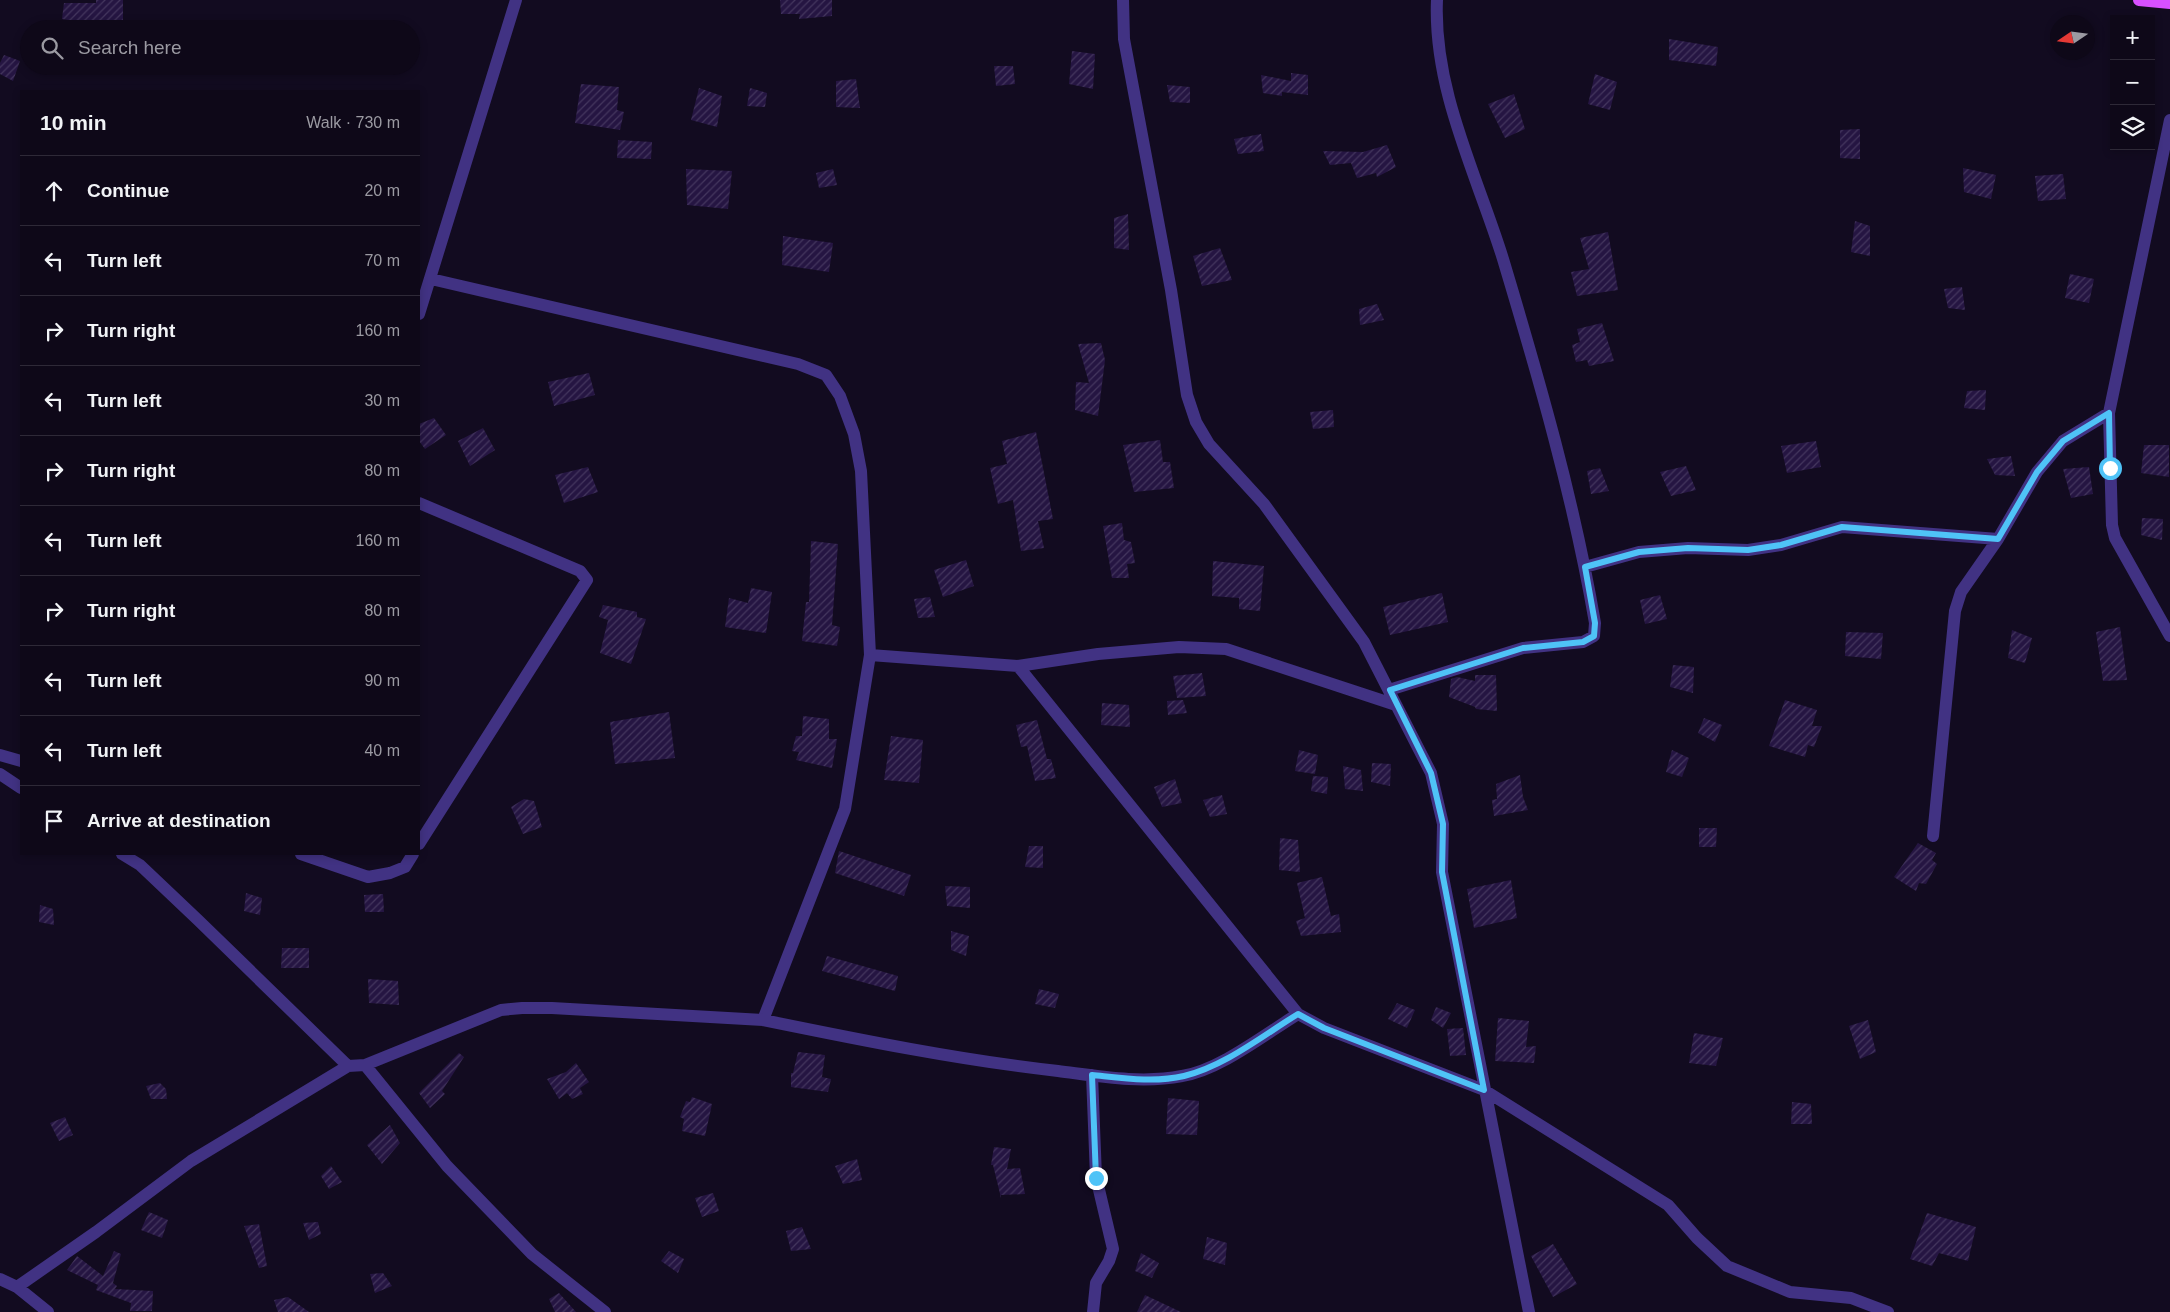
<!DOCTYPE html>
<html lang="en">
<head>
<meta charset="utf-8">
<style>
	:root { --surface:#0e0818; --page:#171121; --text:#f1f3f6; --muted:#9b9aa2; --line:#2e2937 }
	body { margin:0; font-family:Arial,sans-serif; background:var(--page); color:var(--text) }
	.controls { position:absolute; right:15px; top:15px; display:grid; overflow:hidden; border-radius:0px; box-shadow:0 2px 8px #0003 }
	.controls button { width:45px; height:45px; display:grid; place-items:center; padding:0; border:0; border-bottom:1px solid var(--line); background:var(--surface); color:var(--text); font:25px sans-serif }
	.compass { position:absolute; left:2050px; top:15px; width:45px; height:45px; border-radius:50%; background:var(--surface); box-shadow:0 2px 8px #0003; rotate:257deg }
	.stop { position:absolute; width:15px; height:15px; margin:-11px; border:4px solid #4fc3f7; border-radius:50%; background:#fff }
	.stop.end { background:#4fc3f7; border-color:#fff; box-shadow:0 1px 5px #0008 }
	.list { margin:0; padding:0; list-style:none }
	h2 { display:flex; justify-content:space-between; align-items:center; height:65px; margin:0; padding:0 20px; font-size:21px }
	h2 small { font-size:16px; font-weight:400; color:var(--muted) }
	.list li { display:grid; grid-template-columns:32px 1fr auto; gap:15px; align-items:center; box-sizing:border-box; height:70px; padding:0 20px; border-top:1px solid var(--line) }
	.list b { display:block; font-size:19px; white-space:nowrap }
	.list em { font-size:16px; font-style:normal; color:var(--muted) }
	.icon { flex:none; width:28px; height:28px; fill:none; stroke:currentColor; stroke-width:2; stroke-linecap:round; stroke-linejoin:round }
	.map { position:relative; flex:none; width:2170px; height:1312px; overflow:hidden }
	.search { position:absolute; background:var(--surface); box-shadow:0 2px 8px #0003; left:20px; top:20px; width:400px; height:55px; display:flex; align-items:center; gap:12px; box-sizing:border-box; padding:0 18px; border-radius:28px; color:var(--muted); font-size:19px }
	.panel { position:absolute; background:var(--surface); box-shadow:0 2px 8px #0003; left:20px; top:90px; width:400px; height:765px; border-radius:0px }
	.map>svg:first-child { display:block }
</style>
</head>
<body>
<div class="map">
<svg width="2170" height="1312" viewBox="0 0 2170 1312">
	<defs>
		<pattern id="building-hatch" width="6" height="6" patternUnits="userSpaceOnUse" patternTransform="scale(1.25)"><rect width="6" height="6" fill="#251542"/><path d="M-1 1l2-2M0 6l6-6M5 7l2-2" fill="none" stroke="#44365e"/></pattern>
	</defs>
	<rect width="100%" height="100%" fill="#120b20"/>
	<path fill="url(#building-hatch)" d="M96,0H123V24L86,21V23L62,19L64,3H96Z
		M780,0H832V16L799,19L800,14H781Z
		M1669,39L1718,47L1716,66L1669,60Z
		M1072,51L1095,54L1093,89L1069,84Z
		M4,55L20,61L13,81L0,74V63Z
		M994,66H1013L1015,84L996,86Z
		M1291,73L1308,75V95L1282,92V96L1263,93L1261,75L1291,81Z
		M1595,74L1617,82L1610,110L1588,104Z
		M856,79L860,108L836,107V81Z
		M581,84L619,87L617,110L624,112L620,130L575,123Z
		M1167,85L1190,87V103L1170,102Z
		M699,88L722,96L717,127L691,120Z
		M750,88L767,93L765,107L747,106Z
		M1514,94L1525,129L1505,138L1488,104Z
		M1860,129V159L1840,158V130Z
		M1261,134L1264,151L1238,154L1234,139Z
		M618,140L652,142L651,159L617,158Z
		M1387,145L1396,167L1377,177L1376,173L1357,178L1351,163L1330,165L1323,151L1363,152Z
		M1963,168L1996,175L1991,199L1964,192Z
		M686,169L732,171L728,209L687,205Z
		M833,169L837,185L819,188L816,173Z
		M2063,174L2066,199L2038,201L2035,176Z
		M1128,214L1129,250L1114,248V218Z
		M1855,221L1870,226V256L1851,252Z
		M1608,232L1618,290L1577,296L1571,272L1589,269L1580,238Z
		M783,236L833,243L829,272L782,265Z
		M1220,248L1232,280L1202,286L1193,256Z
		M2070,274L2094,279L2089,303L2065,298Z
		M1962,287L1965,310L1948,308L1944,289Z
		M1377,304L1384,320L1360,325L1359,309Z
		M1602,323L1614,361L1589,366L1587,360L1576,362L1572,345L1580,342L1577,329Z
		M1101,343L1105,360L1098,416L1075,410L1076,382L1089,383L1078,344Z
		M589,373L595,395L554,406L548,382Z
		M1986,390L1985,410L1964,408L1967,391Z
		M1333,410L1334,427L1313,429L1310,412Z
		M434,418L446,435L425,449L419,441V424Z
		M483,428L495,450L470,466L458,441Z
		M1036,432L1053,519L1038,521L1044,548L1021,551L1013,500L998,504L990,468L1007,464L1002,441Z
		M1160,440L1163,462H1170L1174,488L1134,492L1123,445Z
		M1816,441L1821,467L1787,473L1781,446Z
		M2144,445H2169V477L2141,473Z
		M2011,456L2015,476L1995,475L1987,459Z
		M1686,466L1696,490L1671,496L1660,472Z
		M588,467L598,492L564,503L555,475Z
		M2089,467L2093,494L2071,498L2063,469Z
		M1600,468L1609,491L1591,494L1587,471Z
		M2142,518L2163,519L2162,540L2141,535Z
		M1122,523L1124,540L1131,542L1135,563L1127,564L1129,578H1112L1103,526Z
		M811,541L838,544L832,625L840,627L837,646L802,641L806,602H809Z
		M966,560L974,586L943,597L934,570Z
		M1213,561L1264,566L1260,611L1239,609V598L1212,596Z
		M751,588L772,592L766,633L725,627L729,598L748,603Z
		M1442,593L1448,622L1390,635L1383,607Z
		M1660,595L1667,619L1645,624L1640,600Z
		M930,597L935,617L918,618L914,599Z
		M603,605L637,612V617L646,619L631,664L600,653L608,620L599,617Z
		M2120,627L2127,680L2103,681L2096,632Z
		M2012,630L2032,638L2025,663L2008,658Z
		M1846,632L1883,633L1881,659L1845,656Z
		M1673,665L1694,667L1693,693L1670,687Z
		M1202,673L1206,696L1177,698L1173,676Z
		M1475,675H1496L1497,711L1476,709L1475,707L1449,697L1451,679L1457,677L1475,681Z
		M1183,700L1187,713L1168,715L1167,701Z
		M1785,700L1817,710L1812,726H1822L1814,747L1808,745L1805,757L1769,746Z
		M1102,703L1129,705L1130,727L1101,725Z
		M669,712L675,758L615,764L610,722Z
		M803,716L829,719V739H837L832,768L796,760L799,752L792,751L796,736H802Z
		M1704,718L1722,725L1715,742L1698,733Z
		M1037,720L1047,759H1051L1056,778L1035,781L1027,746L1021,747L1016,725Z
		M891,736L923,740L919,783L884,780Z
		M1299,750L1318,755L1315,774L1295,771Z
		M1672,750L1689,758L1682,777L1666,772Z
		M1372,763L1391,764L1390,786L1371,782Z
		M1343,766L1361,770L1363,791L1345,789Z
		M1520,775L1523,797L1528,810L1494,816L1492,800L1497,799L1496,784Z
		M1313,776L1328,777L1327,794L1311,791Z
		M1175,779L1182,803L1162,807L1154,787Z
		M1222,795L1227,814L1210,817L1203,800Z
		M524,799L534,801L542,827L523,834L511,807Z
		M1699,828H1717L1716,847H1699Z
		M1280,838L1298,840L1300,872L1279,870Z
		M1918,843L1936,853L1932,860L1937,864L1926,884L1919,883L1916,891L1894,877Z
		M1029,846H1043V868L1025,867Z
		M839,851L911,875L904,896L835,873Z
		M1322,877L1331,916L1339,914L1341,932L1301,936L1296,921L1305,918L1297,883Z
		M1511,880L1517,918L1474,928L1467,889Z
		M945,886L970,887V908L947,906Z
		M246,893L262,898L260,915L244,911Z
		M383,894L384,912H365L364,895Z
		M40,905L53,909L54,925L39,922Z
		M951,931L969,936L966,956L951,950Z
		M282,948H309V968H281Z
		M827,956L898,976L895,991L822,971Z
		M368,979L398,981L399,1005L369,1003Z
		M1039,989L1059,994L1055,1008L1035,1004Z
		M1397,1003L1415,1010L1407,1028L1388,1019Z
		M1436,1007L1451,1013L1443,1028L1431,1020Z
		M1498,1018L1529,1021L1526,1047L1536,1046L1534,1063L1495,1061Z
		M1868,1020L1876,1052L1860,1059L1849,1026Z
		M1463,1028L1466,1055L1450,1056L1447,1029Z
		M1694,1033L1723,1038L1716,1066L1689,1063Z
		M798,1052L825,1055L822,1077L831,1079L828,1092L791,1087V1073H793Z
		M459,1053L464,1057L442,1091L445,1094L430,1108L419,1093Z
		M576,1063L589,1082L580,1088L583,1094L572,1099L567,1093L559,1099L547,1079L566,1072Z
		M160,1083L166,1089L167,1099H151L146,1086Z
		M692,1097L712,1104L705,1136L682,1131L684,1119L680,1117L686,1101L690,1102Z
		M1168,1098L1199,1101L1197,1135L1166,1134Z
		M1792,1102L1811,1104L1812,1124H1791Z
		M65,1117L73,1135L59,1141L50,1123Z
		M390,1125L400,1143L382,1164L367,1145Z
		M994,1147L1011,1149L1007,1169L1020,1168L1025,1194L1001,1195V1198L993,1165H991Z
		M857,1159L862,1180L843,1184L835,1166Z
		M331,1166L342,1182L329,1189L321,1176Z
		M713,1193L719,1211L702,1217L695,1198Z
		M149,1212L168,1220L162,1238L141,1230Z
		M1927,1213L1976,1227L1968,1261L1939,1253L1932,1266L1910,1259Z
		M318,1222L321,1234L309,1240L303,1223Z
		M259,1224L267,1266L259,1268L244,1226Z
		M802,1227L811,1249L791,1251L786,1231Z
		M1207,1237L1227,1243L1225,1265L1203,1259Z
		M1553,1244L1577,1284L1553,1297L1531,1256Z
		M114,1251L121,1254L113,1283L117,1286L115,1289L153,1291L152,1311H130L131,1303L96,1290L98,1285L67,1270L77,1256L103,1276Z
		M669,1251L684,1259L678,1273L661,1261Z
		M1141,1253L1159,1263L1152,1278L1135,1271Z
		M383,1273L392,1286L375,1293L370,1274Z
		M559,1293L576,1312H555L549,1299Z
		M1145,1295L1181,1312H1137Z
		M288,1297L309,1312H278L274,1300Z"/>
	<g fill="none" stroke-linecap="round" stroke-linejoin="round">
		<path stroke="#413283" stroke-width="12" d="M1123,0L1124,39L1171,290L1187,395L1196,422L1209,444L1264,504L1364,642L1431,773L1443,824L1442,872L1529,1312
			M419,314L516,0
			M2109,413L2112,525L2115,538L2170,636
			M419,503L580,571L587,580L419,844
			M1585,567L1639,552L1688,548L1748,550L1781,545L1842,527L1998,539
			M870,655L1018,666L1098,654L1179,647L1226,649L1396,705
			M1018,666L1298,1014L1324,1028L1484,1090L1668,1205L1697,1238L1727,1266L1790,1292L1851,1298L1888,1312
			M1389,690L1523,648L1583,642L1594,636L1595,623C1574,500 1539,379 1503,259C1477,175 1433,90 1437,0
			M0,755L21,761
			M0,774L21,788
			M1933,836L1955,611L1961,592L1998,539L2037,472L2063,441L2109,413L2170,120
			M122,854L140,865L198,920L348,1066
			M301,854L368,877L390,873L405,867L413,854
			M763,1020C861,1040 959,1060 1058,1071C1098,1076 1141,1084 1182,1076C1220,1070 1265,1034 1298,1014
			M365,1065L447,1166L532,1254L605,1312
			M1092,1075L1096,1177L1113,1249L1109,1261L1096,1283L1093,1312
			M0,1279L17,1287L48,1312
			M17,1287L96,1232L191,1161L348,1066L365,1065L501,1010L522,1008H552L763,1020L845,809L870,655L861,471L854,434L840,396L826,375L798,364L431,279"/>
		<path stroke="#d850ff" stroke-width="12" d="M2139,0L2170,3"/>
	</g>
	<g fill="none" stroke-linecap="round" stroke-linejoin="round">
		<path stroke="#4fc3f7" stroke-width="6" d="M1096,1178L1092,1075C1122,1078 1154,1083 1184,1076C1225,1066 1262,1036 1298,1014L1324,1028L1484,1090L1442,872L1443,824L1431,773L1390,690L1523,648L1583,642L1594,636L1595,623L1585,567L1639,552L1688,548L1748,550L1781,545L1842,527L1998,539L2037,472L2063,441L2109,413L2110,468"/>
	</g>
</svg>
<div class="controls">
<button>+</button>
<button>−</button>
<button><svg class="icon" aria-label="layers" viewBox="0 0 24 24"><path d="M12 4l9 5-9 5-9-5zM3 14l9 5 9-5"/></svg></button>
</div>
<svg class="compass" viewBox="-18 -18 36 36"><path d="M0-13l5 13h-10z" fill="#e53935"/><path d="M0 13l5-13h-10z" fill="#9b9aa2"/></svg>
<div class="stop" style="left:2110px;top:468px"></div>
<div class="stop end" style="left:1096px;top:1178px"></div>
<div class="search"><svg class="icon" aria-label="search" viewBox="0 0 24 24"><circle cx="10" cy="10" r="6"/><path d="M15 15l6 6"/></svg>Search here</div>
<section class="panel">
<h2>10 min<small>Walk · 730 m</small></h2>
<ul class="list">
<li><svg class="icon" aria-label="ahead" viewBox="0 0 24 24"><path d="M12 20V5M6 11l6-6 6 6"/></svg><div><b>Continue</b></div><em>20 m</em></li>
<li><svg class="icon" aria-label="left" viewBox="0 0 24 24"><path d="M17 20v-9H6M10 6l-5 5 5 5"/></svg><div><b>Turn left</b></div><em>70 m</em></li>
<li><svg class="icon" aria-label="right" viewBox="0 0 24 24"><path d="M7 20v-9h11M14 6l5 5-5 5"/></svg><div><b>Turn right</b></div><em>160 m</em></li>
<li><svg class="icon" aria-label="left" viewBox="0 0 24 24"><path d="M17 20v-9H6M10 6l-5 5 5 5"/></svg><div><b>Turn left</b></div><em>30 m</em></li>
<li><svg class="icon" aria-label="right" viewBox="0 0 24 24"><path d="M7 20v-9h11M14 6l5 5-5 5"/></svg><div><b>Turn right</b></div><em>80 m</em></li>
<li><svg class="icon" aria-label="left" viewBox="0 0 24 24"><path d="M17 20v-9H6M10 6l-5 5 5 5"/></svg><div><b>Turn left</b></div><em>160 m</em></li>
<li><svg class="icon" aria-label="right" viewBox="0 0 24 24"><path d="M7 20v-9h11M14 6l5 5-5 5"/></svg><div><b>Turn right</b></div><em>80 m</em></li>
<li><svg class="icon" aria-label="left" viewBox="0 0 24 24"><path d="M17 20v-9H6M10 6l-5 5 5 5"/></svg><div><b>Turn left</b></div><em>90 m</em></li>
<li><svg class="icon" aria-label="left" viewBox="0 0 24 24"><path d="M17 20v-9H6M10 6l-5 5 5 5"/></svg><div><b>Turn left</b></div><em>40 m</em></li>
<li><svg class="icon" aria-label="arrive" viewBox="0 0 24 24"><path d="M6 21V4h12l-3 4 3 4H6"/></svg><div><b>Arrive at destination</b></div></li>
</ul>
</section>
</div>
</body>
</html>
